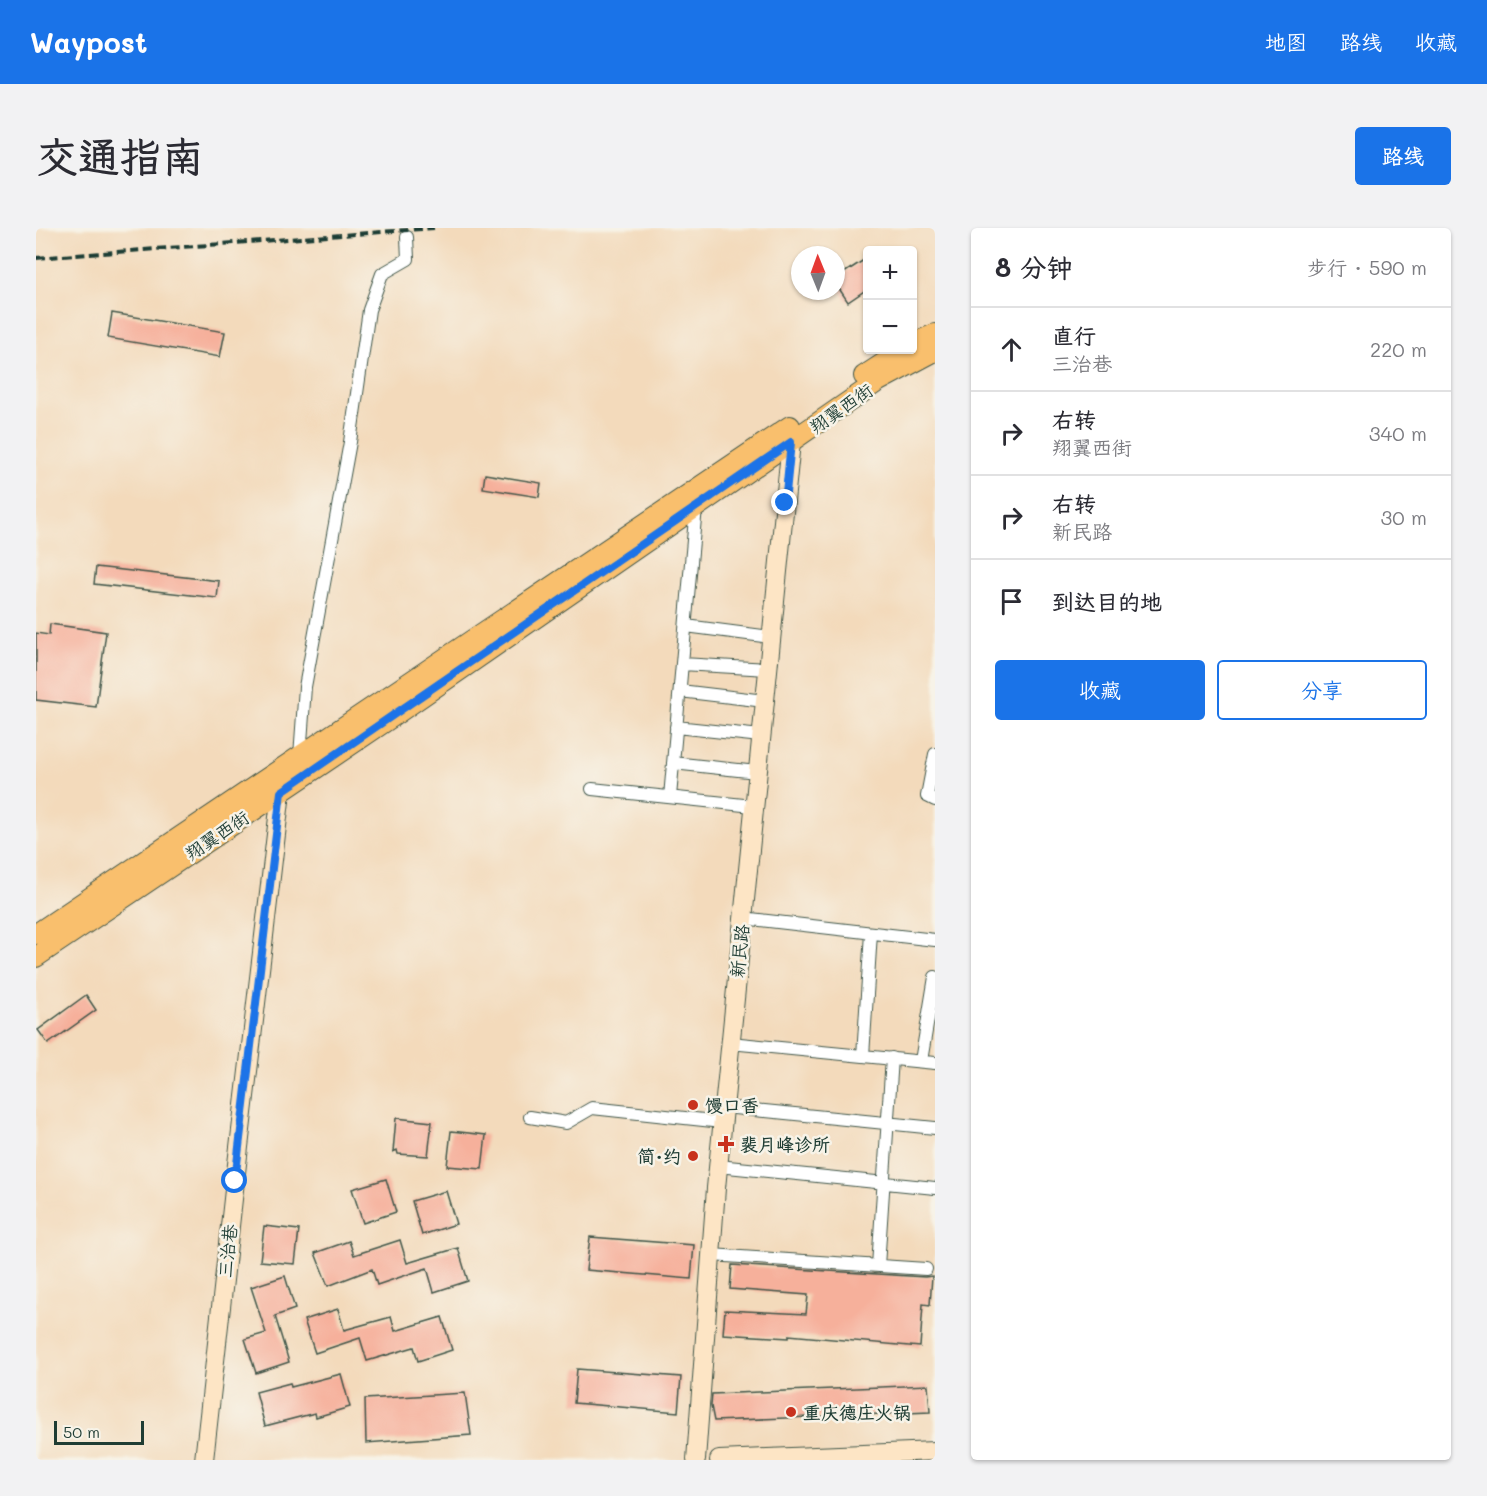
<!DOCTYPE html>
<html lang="zh">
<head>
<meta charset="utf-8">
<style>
	:root { --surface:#fff; --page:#f2f2f3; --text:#2b2b33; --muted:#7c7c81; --line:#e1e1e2; --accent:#1a73e8 }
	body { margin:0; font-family:Mali,"LXGW WenKai TC",sans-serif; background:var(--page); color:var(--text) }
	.controls { position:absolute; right:18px; top:18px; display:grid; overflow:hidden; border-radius:6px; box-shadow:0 2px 4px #0004 }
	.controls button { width:54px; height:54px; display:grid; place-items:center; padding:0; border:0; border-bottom:2px solid var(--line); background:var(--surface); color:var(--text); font:30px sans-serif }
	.compass { position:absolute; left:755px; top:18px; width:54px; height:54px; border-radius:50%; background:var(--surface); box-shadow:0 2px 4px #0004; rotate:359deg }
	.scale { position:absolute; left:18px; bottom:15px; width:90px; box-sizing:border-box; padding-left:6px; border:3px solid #1f3d34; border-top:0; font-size:16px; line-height:21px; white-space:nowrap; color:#1f3d34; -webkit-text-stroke:4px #f7f3e8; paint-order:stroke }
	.stop { position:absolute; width:18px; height:18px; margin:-14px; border:4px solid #1a73e8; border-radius:50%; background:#fff }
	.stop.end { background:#1a73e8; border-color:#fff; box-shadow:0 2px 6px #0008 }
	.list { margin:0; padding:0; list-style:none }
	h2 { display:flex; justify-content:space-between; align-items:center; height:78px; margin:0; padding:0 24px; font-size:26px }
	h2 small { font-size:20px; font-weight:400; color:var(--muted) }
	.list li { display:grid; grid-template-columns:39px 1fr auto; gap:18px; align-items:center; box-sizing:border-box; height:84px; padding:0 24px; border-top:2px solid var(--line) }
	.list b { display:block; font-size:22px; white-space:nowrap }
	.list p { margin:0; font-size:20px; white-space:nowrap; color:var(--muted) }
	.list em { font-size:20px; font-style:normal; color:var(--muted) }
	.actions { display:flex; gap:12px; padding:18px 24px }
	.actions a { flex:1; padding:14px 0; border:2px solid var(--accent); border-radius:6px; text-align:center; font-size:21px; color:var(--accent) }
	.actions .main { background:var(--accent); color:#fff }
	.icon { flex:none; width:33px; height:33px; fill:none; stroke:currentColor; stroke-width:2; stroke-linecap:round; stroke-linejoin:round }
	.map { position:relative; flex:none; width:899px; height:1232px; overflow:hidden; border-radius:6px }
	header { display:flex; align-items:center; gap:36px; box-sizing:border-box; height:84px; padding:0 30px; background:var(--accent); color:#fff }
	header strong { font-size:28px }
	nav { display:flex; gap:33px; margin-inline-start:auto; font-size:21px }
	.intro { display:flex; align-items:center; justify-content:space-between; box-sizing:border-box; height:144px; padding:0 36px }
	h1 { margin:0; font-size:42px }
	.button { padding:15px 27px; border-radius:6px; background:var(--accent); color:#fff; font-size:21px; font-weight:700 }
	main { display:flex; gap:36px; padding:0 36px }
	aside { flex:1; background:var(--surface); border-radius:6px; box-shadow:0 2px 4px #0004 }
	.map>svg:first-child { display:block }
</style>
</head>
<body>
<header>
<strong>Waypost</strong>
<nav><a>地图</a><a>路线</a><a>收藏</a></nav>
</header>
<div class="intro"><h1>交通指南</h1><a class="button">路线</a></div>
<main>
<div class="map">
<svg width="899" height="1232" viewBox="0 0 899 1232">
	<rect width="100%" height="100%" fill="#f7f3e8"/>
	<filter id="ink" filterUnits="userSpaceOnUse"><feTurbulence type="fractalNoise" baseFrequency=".0167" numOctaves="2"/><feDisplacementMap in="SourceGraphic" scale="12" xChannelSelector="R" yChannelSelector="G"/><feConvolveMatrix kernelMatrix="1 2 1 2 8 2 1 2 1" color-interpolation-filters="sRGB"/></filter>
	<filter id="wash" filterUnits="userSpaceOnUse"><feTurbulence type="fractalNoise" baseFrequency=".008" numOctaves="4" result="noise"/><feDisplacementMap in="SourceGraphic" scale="24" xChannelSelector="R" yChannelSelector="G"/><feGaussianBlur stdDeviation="1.35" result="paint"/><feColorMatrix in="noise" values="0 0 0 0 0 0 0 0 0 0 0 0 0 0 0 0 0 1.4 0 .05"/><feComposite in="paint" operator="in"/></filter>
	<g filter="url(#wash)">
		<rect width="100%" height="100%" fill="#f3dabb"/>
		<g id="blocks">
			<path fill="#f6b09b" d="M831,30V61L812,74L800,56V50Z
				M76,85L189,104L184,129L72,110Z
				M449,246L505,255L503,269L447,260Z
				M60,339L183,353L181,370L58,356Z
				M14,396L70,404L60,479L0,472V405L13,407Z
				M50,767L60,782L12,816L2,802Z
				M360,890L396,894L392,928L362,926L361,922L357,924Z
				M415,903L450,907L446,941L411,938Z
				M350,951L360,984L327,995L316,961Z
				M410,963L420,996L386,1007L376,973Z
				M228,998L263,1002L259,1036L224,1033Z
				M554,1009L658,1017L655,1051L550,1042Z
				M364,1012L371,1035L422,1020L432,1053L398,1064L391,1040L341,1057L336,1041L292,1058L279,1025L313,1013L318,1027Z
				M696,1037L889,1049L896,1048L894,1077L887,1076L884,1119L753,1107V1110L687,1106L689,1082L770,1086L772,1067L694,1061Z
				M249,1048L259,1081L239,1088L253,1134L220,1145L209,1111L230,1105L215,1059Z
				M302,1081L308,1102L355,1089L359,1103L406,1089L416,1122L382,1133L378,1119L331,1133L324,1110L279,1125L268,1092Z
				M541,1141L645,1149L642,1184L538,1175Z
				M305,1146L314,1179L280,1189L279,1185L229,1198L220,1164L254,1155L255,1159Z
				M892,1157L894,1184L678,1193L675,1178L676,1166Z
				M429,1165L435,1207L330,1215L329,1171Z"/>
		</g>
	</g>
	<g filter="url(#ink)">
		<use href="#blocks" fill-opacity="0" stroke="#3f5548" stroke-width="1.5"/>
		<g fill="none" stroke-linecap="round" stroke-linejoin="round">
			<defs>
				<path id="street" d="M650,398L735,409
					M646,436L732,441
					M644,463L729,473
					M640,499L725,508
					M899,526L891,568L899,572
					M264,528L269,459L314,214L333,82L346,46L372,31L371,9
					M637,535L721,544
					M556,561L717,578
					M634,569L660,279
					M706,690L899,712
					M694,815L899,835
					M827,828L835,705
					M885,833L899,749
					M688,879L899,900
					M494,889L530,895L556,880L686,894
					M682,938L899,960
					M675,1027L890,1041
					M842,1038L856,830"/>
				<path id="secondary" d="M168,1232L199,953L245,564
					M660,1232L680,960L755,214
					M683,1232L899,1223"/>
				<path id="primary" d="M876,116L899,106
					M828,148L868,122
					M0,706L754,198
					M0,729L356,489L841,154L899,123"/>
			</defs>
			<use href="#street" stroke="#3f5548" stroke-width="14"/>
			<use href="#secondary" stroke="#3f5548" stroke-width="20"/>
			<use href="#primary" stroke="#3f5548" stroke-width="22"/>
			<use href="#street" stroke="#fff" stroke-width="12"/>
			<use href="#secondary" stroke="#fde5c5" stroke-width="18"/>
			<use href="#primary" stroke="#f9bf6d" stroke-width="20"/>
			<path stroke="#1f3d34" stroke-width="4" stroke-dasharray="9 4.5" stroke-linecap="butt" d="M0,30L398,0"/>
		</g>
	</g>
	<g fill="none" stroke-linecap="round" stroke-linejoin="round" filter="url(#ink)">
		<path stroke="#1a73e8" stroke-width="8" d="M199,953L245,564L755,214L749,275"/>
	</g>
	<g fill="#c8321e" stroke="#f7f3e8" stroke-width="2">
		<circle cx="657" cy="877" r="6"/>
		<path d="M687 907h6v6h6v6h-6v6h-6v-6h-6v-6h6z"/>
		<circle cx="657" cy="928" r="6"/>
		<circle cx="755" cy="1184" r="6"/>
	</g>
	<g text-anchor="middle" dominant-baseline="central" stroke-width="5" stroke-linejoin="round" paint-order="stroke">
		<g font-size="18" fill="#1f3d34" stroke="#f7f3e8">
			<text transform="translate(805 180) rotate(-35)">翔翼西街</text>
			<text transform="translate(181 607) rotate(-34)">翔翼西街</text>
			<text transform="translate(703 723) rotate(-84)">新民路</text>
			<text transform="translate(191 1023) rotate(-84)">三治巷</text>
		</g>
		<g font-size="18" font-weight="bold" fill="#1f3d34" stroke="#f7f3e8" text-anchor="start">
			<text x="669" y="877">馒口香</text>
			<text x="704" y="916">裴月峰诊所</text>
			<text x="645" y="928" text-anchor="end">简·约</text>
			<text x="767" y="1184">重庆德庄火锅</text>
		</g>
	</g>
</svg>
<div class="controls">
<button>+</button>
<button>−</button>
</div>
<svg class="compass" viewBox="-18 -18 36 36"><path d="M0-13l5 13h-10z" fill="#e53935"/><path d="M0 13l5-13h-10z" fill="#7c7c81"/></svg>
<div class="scale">50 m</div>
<div class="stop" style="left:199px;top:953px"></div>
<div class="stop end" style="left:749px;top:275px"></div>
</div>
<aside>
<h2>8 分钟<small>步行 · 590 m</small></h2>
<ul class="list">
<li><svg class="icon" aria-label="ahead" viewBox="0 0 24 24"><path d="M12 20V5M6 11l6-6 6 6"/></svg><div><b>直行</b><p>三治巷</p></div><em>220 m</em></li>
<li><svg class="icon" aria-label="right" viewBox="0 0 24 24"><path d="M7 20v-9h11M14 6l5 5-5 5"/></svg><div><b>右转</b><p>翔翼西街</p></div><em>340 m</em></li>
<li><svg class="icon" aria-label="right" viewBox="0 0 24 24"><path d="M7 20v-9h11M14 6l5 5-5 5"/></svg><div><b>右转</b><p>新民路</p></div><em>30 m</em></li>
<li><svg class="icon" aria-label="arrive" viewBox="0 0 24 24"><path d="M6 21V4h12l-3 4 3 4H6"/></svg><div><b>到达目的地</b></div></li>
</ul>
<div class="actions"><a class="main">收藏</a><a>分享</a></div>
</aside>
</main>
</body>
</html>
